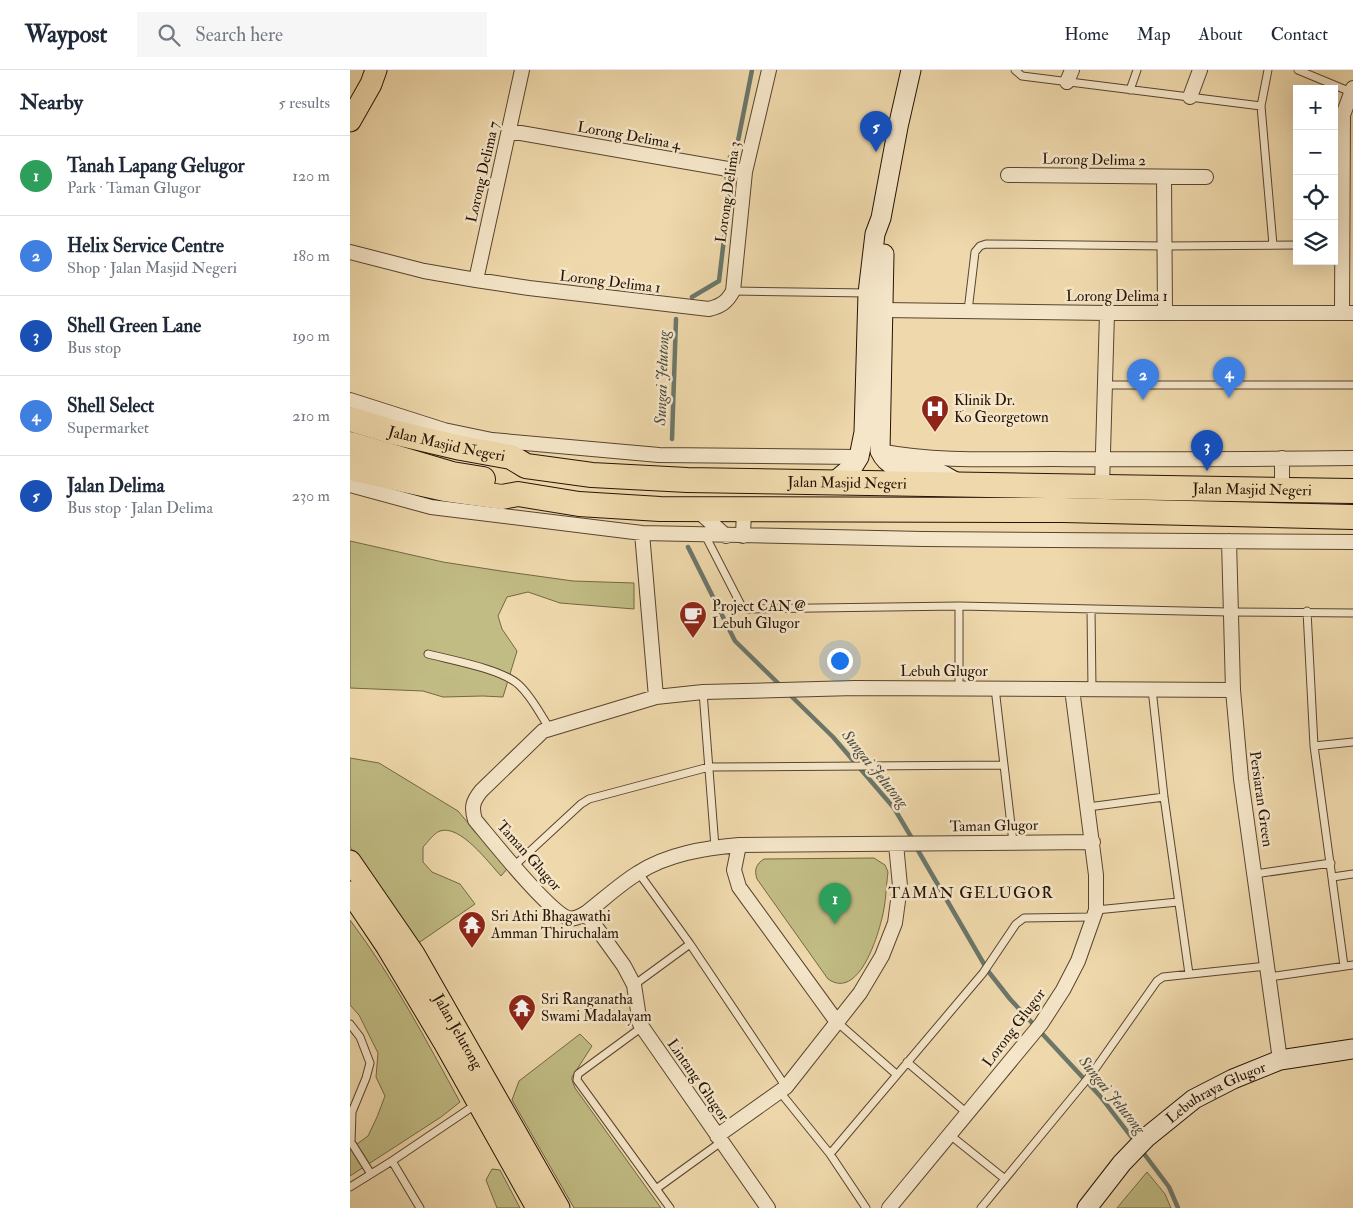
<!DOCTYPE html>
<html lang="en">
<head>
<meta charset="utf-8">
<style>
	:root { --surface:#fff; --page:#f6f6f7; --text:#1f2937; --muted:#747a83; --line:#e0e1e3; --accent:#ea580c }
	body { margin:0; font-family:"IM FELL Double Pica",serif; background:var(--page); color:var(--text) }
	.controls { position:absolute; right:15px; top:15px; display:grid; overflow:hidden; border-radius:0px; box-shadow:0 5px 20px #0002 }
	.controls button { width:45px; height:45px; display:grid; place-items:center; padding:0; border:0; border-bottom:1px solid var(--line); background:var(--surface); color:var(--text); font:25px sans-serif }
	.you { position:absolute; left:489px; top:590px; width:18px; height:18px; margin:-12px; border:4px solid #fff; border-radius:50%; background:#1a73e8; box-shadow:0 0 0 8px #1a73e833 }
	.badge { display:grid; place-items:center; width:32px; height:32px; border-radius:50%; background:var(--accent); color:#fff; font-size:16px; font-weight:700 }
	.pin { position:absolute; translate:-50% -41px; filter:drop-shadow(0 1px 2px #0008) }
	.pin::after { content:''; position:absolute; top:26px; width:18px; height:15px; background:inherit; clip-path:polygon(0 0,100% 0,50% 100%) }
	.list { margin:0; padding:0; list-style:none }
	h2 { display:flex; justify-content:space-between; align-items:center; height:65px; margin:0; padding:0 20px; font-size:21px }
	h2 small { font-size:16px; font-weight:400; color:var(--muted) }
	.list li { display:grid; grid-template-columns:32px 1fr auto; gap:15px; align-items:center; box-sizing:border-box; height:80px; padding:0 20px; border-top:1px solid var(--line) }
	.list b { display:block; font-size:19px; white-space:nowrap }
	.list p { margin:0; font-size:16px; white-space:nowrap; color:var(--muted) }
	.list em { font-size:16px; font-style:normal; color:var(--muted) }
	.icon { flex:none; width:28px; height:28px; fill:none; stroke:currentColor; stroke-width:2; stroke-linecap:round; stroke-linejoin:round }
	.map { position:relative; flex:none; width:1003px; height:1138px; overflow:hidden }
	header { display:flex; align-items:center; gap:30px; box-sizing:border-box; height:70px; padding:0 25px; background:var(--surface); border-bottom:1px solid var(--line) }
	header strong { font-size:24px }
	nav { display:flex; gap:28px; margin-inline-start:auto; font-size:18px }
	.search { width:350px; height:45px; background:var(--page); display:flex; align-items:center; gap:12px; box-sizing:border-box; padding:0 18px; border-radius:0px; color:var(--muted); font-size:19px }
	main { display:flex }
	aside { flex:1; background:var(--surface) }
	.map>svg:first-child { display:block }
</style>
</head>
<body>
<header>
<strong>Waypost</strong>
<div class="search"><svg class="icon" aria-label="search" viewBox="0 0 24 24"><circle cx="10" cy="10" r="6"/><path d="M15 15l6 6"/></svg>Search here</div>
<nav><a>Home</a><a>Map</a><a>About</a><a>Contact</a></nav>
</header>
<main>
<aside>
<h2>Nearby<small>5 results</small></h2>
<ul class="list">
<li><span class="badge" style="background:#2e9e5b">1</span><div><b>Tanah Lapang Gelugor</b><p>Park · Taman Glugor</p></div><em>120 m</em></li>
<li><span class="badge" style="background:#3f7fe0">2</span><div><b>Helix Service Centre</b><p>Shop · Jalan Masjid Negeri</p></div><em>180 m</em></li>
<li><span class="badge" style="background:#1a4fb4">3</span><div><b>Shell Green Lane</b><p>Bus stop</p></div><em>190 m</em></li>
<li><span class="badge" style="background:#3f7fe0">4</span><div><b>Shell Select</b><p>Supermarket</p></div><em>210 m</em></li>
<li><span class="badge" style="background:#1a4fb4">5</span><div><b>Jalan Delima</b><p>Bus stop · Jalan Delima</p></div><em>230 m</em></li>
</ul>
</aside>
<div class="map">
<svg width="1003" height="1138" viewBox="0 0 1003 1138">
	<rect width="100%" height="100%" fill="#efd9ac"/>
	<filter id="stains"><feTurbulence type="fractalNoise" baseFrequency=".004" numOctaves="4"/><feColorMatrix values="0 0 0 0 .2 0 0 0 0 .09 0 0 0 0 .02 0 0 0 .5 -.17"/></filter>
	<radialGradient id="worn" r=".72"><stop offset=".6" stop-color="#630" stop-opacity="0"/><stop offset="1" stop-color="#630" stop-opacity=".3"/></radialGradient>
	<path fill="#c1bc84" stroke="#736844" d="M0,471L93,492L151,501L223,511L284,513V539L210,533L178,522L157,527L148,546L152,559L167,581L153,627L133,626L93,627L73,621L0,618Z
		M0,688L29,693L108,741L157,799L151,806C139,793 110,754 90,761C84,763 78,772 73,777V792L82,802L110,814L125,834L67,874L0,777Z
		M524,788L535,795L538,802C536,817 536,833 532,848C527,869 508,930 478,909L407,809C404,800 406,794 414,789Z
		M0,850C43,907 76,970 110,1032L91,1047L0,1106V1079L18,1066L27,1047L35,1026L26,1007L28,983L9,945L0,935Z
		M230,964L242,976L222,1007V1010L225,1018L311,1138H224L162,1030L169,1011Z
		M142,1099L150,1100L170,1138H147L136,1110Z
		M797,1102L815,1124L821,1138H767Z"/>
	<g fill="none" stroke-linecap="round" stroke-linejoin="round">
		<path stroke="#6b776a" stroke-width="4.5" d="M380,87L386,81L402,0
			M342,227L369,211L380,118L376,106
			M322,369L326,249
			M338,477L385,571L432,617
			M437,622L483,667L544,738L563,770
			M566,777L638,901L660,929L750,1026L786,1073
			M792,1081L819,1117L828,1138"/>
		<defs>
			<path id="lane" d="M665,0L672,6L911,36
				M918,0L911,36L923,175
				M948,0L1001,22
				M780,20L787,0
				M383,221L517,223
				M618,241L625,182L630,176L636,174L815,176L947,175
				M754,315H1003
				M355,465L391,535L398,539L609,536L879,542L1003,543
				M741,539L742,619
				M957,541L964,676L994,896
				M78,584C101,590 152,599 169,615C182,627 190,644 200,659
				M609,618V536
				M645,618L663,772
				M802,619L814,727L839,904
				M353,622L365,777
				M964,676L1003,672
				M738,737L814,727
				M164,796L231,734L239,729L359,697L654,695
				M288,802L340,874L436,1017
				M905,804L981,793
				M983,807L1003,804
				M746,840L828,832
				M919,907L1003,895
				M284,915L340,874
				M487,952L546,1004
				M0,954L10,967L20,993L16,1008L2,1042L1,1072L21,1104
				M292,957L228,1004L227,1010L320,1138
				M557,992L618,1044
				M430,1022L480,1084L516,1138
				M600,1065L655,1109
				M480,1084L633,903L666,854L674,848L743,847
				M42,1091L125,1035
				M0,1117L42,1091L70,1138
				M306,1119L371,1072
				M631,1138L743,1002L807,911L813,907L917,896"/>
			<path id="street" d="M717,12L722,0
				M840,27L850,0
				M159,61L395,102
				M658,105L856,107
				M814,107L815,242
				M0,182L74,201L126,210L179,218L359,239C371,236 377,232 383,221L395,102L419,0
				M126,210L172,0
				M532,240L757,243H1003
				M992,242L993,45L1003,18
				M0,330L94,360L142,370L309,385L509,387
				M530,381C587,392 646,389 704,389C804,390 903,389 1003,388
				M932,388V419
				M0,415L81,437L292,463L573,469L1003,472
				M752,417L757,243
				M347,440L376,466
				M292,463L306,627
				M393,466L394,439
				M879,471L883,620L891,709L930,990
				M743,772L389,775C355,778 317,784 288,803C270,814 253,830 236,843C230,846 224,850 218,848C198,841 141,769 125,750C121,737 123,731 131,721L193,661L306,627L353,622L505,618L883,620
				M389,775L384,800L389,817L487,952
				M236,843L274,896L284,915L290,954L418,1138
				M367,1066L436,1017L510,923L532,886L545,853L550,816L546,774
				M539,1138L691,954L713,920L728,891L746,840V805L722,619"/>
			<g id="secondary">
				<path d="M534,184L530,381C541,405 565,396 586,402C594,405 601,410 608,413"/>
				<path d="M484,412L504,395L509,387L514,362L518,223L525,164L531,148L548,57L561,0"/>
				<path id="s1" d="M737,1138L772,1093L797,1067L844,1029L883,1009L930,990L1003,979"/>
			</g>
			<g id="primary">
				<path d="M0,51L21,14L26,0"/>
				<path id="s2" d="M0,791L64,884L209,1138"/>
				<path d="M0,822L37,877L95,974L187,1138"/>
			</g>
			<g id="highway">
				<path id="s3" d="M0,349L43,362L111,378L161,387L176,396L242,405L337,410L1003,421"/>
				<path d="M0,374L102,404L133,409"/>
				<path d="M0,398L95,419L152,427L168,424L229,434L310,439L713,440L1003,447"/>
			</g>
		</defs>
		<use href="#lane" stroke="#58442f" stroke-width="9"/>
		<use href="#street" stroke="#58442f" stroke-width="16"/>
		<use href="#secondary" stroke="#251305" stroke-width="21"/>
		<use href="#primary" stroke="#251305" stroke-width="23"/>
		<use href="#highway" stroke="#251305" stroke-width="26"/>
		<use href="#lane" stroke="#f5e6c9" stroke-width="7"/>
		<use href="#street" stroke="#f5e6c9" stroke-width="14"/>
		<use href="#secondary" stroke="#f5e6c9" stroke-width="19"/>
		<use href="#primary" stroke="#efd9ac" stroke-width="21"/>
		<use href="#highway" stroke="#efd9ac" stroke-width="24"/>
	</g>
	<defs>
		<symbol id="hospital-pin" viewBox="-11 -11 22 30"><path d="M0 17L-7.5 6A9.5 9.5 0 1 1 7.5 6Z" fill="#8f2418" stroke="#f5e6c9"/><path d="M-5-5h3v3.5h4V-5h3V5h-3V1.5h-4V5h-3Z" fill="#fff"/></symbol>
		<symbol id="cafe-pin" viewBox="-11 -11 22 30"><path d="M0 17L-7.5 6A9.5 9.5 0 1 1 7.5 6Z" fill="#8f2418" stroke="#f5e6c9"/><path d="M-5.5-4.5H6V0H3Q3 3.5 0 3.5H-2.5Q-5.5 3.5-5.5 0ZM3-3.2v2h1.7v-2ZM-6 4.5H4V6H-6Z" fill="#fff"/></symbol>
		<symbol id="temple-pin" viewBox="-11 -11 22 30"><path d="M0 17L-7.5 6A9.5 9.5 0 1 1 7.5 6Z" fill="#8f2418" stroke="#f5e6c9"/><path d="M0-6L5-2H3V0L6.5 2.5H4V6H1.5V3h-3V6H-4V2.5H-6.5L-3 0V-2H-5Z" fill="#fff"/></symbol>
	</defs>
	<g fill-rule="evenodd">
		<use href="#hospital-pin" x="569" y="323" width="32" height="43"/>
		<use href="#cafe-pin" x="327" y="529" width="32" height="43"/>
		<use href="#temple-pin" x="106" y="839" width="32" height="43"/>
		<use href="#temple-pin" x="156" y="922" width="32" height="43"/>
	</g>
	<g text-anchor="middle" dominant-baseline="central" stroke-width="5" stroke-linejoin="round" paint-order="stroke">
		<g font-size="15" fill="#251305" stroke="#f5e6c9">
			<text transform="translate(279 66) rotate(10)">Lorong Delima 4</text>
			<text transform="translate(744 90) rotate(1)">Lorong Delima 2</text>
			<text transform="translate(133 102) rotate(-77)">Lorong Delima 7</text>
			<text transform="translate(378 122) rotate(-82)">Lorong Delima 3</text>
			<text transform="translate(260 212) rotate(7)">Lorong Delima 1</text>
			<text x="767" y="226">Lorong Delima 1</text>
			<text stroke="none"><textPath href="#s3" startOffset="100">Jalan Masjid Negeri</textPath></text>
			<text stroke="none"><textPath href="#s3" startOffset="505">Jalan Masjid Negeri</textPath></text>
			<text stroke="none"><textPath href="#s3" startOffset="910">Jalan Masjid Negeri</textPath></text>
			<text x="594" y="601">Lebuh Glugor</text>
			<text transform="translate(911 729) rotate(82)">Persiaran Green</text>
			<text transform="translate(644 756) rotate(-1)">Taman Glugor</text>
			<text transform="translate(179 786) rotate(48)">Taman Glugor</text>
			<text transform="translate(664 958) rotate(-53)">Lorong Glugor</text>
			<text stroke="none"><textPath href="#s2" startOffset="202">Jalan Jelutong</textPath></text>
			<text transform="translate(348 1010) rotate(55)">Lintang Glugor</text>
			<text stroke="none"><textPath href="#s1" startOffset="176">Lebuhraya Glugor</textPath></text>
		</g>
		<g font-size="15" fill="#251305" stroke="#f5e6c9" text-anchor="start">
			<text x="604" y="330">Klinik Dr.<tspan x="604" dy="17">Ko Georgetown</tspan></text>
			<text x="362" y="536">Project CAN @<tspan x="362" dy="17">Lebuh Glugor</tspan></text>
			<text x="141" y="846">Sri Athi Bhagawathi<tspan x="141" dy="17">Amman Thiruchalam</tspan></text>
			<text x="191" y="929">Sri Ranganatha<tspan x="191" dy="17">Swami Madalayam</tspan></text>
		</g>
		<g font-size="16" font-style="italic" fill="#4e4d40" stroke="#f5e6c9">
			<text transform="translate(312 308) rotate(-88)">Sungai Jelutong</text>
			<text transform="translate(525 699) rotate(51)">Sungai Jelutong</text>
			<text transform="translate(762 1025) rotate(51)">Sungai Jelutong</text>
		</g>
		<g font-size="16" letter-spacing="1" fill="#251305" stroke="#f5e6c9">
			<text x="621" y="823">TAMAN GELUGOR</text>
		</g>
	</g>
	<rect width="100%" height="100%" filter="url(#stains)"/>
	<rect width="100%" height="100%" fill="url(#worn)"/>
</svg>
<div class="controls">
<button>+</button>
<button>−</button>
<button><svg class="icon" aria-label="locate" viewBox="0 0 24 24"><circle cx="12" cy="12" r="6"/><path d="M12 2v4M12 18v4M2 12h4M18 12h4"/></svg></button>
<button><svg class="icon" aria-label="layers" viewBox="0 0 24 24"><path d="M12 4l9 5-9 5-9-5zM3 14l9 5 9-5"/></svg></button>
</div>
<div class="you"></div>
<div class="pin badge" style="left:485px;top:854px;background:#2e9e5b">1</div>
<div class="pin badge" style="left:793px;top:330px;background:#3f7fe0">2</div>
<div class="pin badge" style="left:857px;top:401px;background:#1a4fb4">3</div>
<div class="pin badge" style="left:879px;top:328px;background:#3f7fe0">4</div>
<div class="pin badge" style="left:526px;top:82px;background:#1a4fb4">5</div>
</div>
</main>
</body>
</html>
